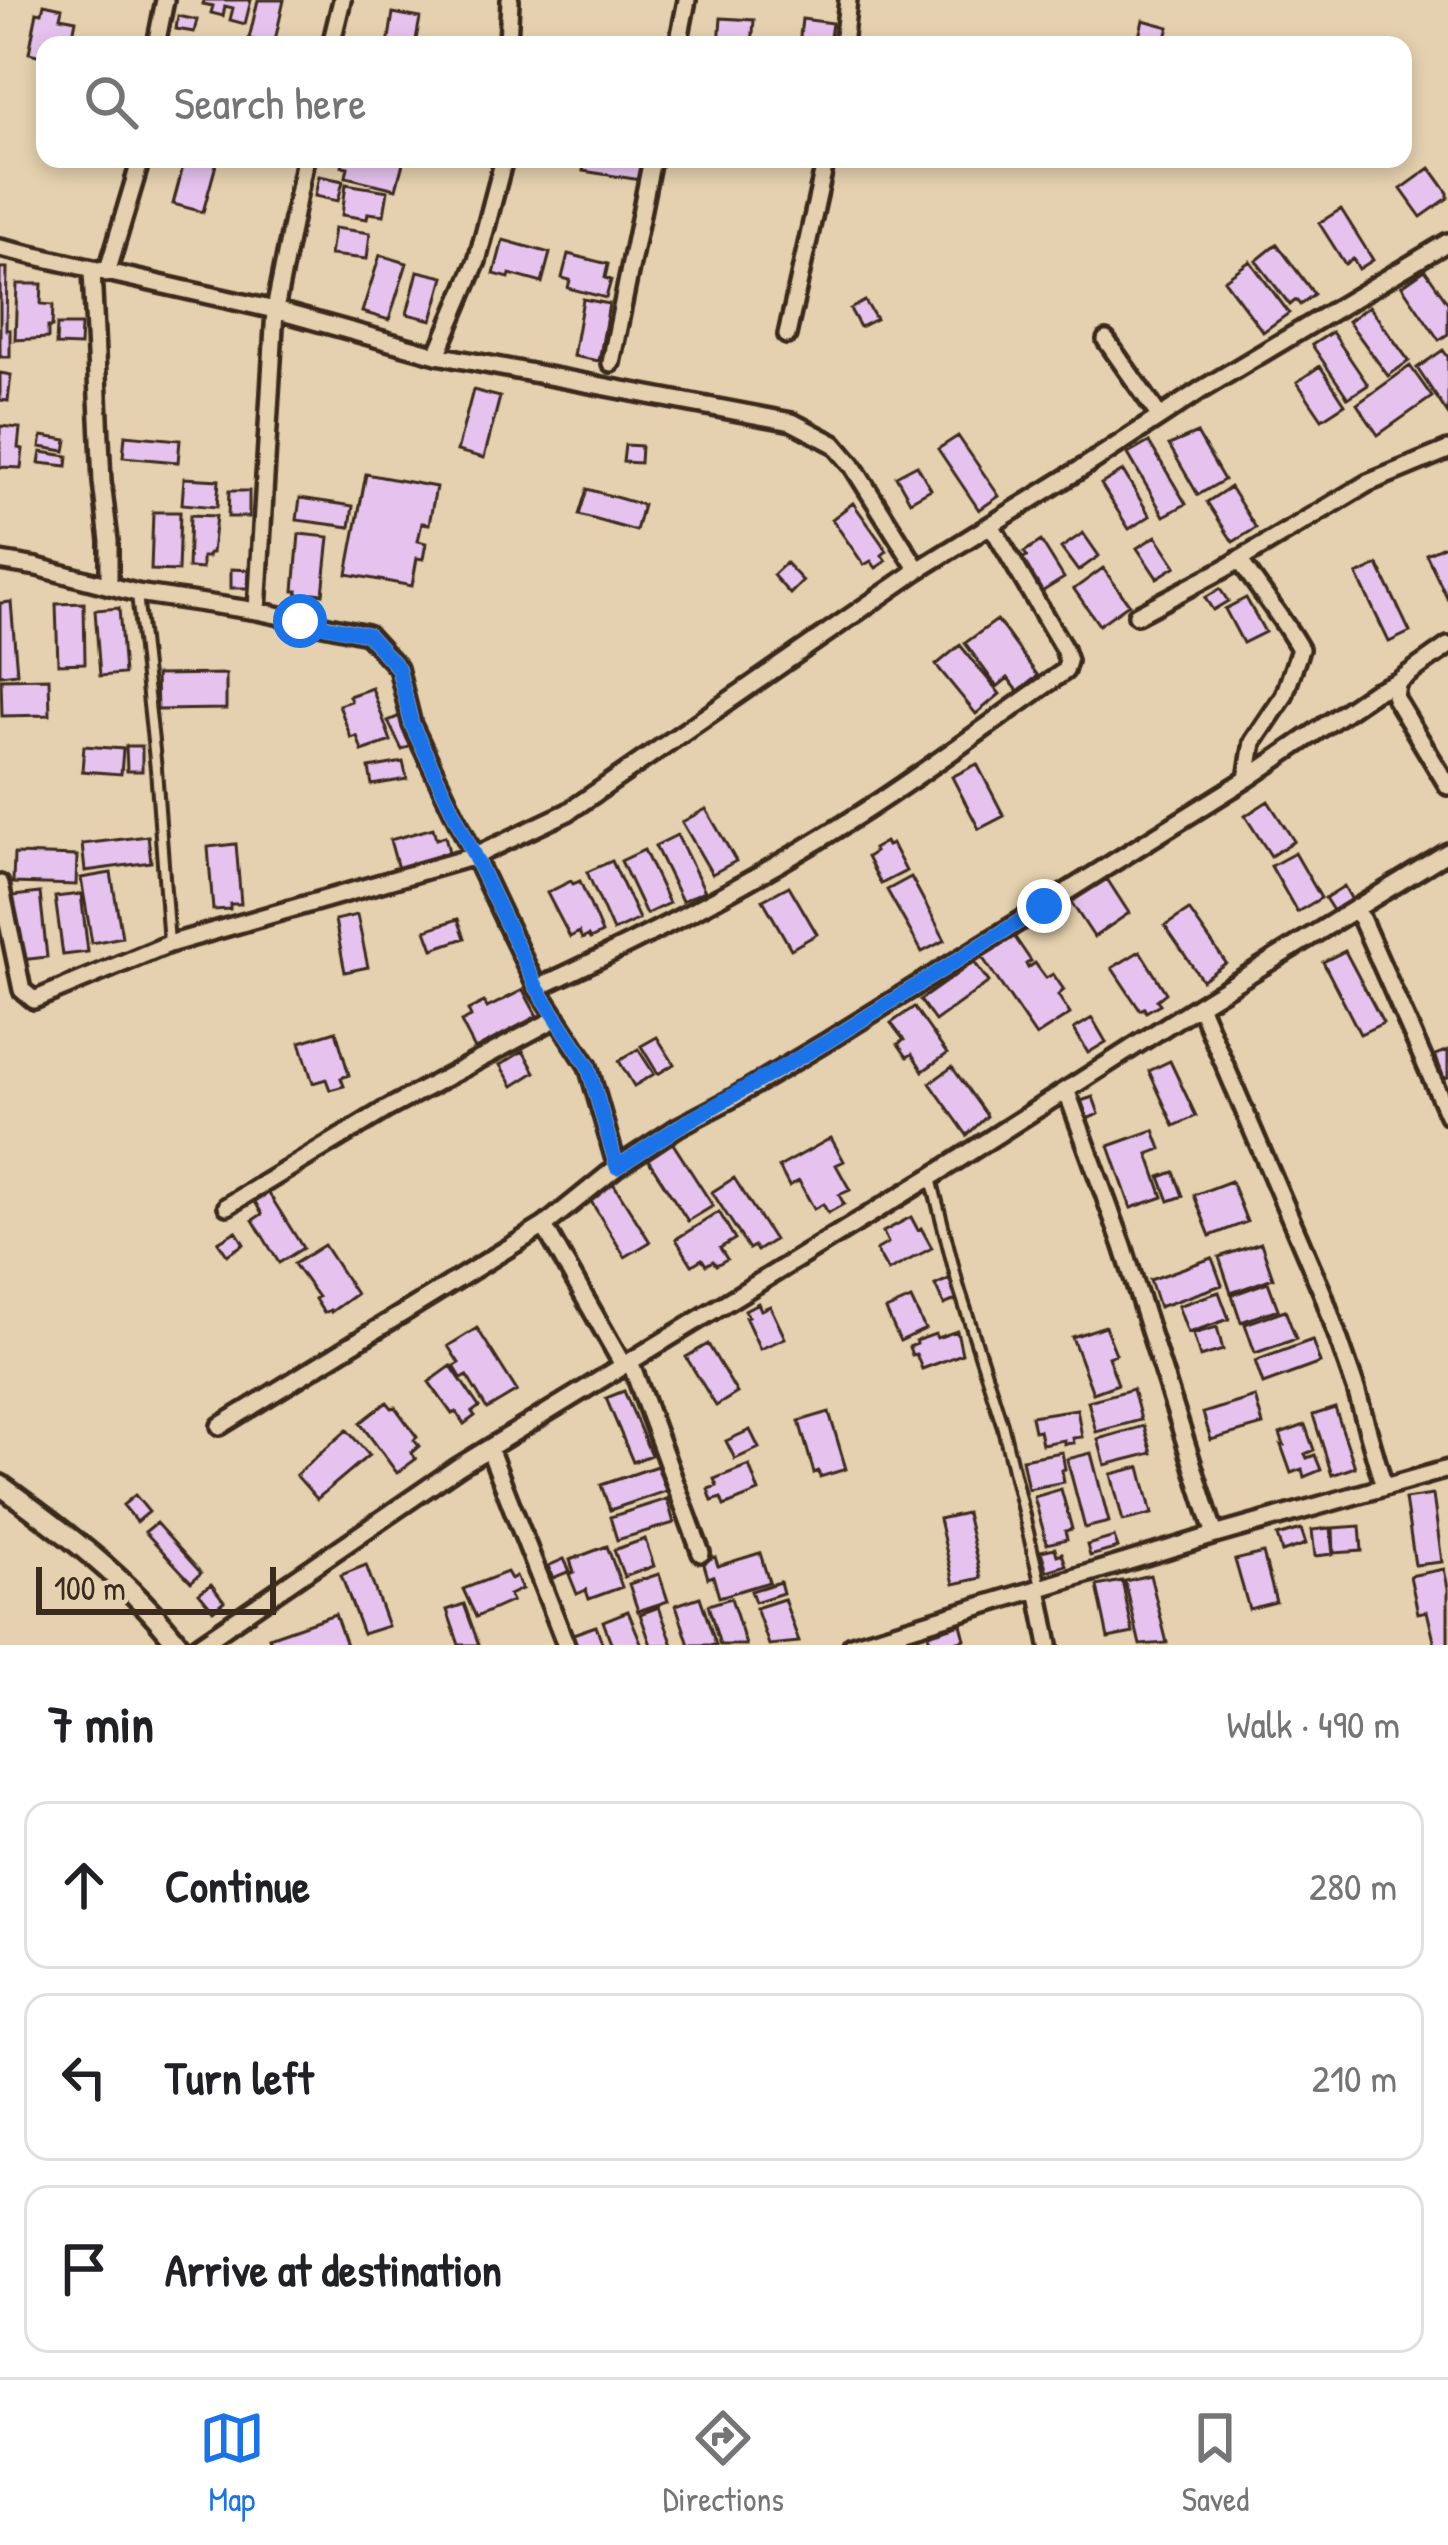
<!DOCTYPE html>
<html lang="en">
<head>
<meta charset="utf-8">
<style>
	:root { --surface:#fff; --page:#f2f2f2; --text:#202124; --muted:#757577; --line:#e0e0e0; --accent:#1a73e8 }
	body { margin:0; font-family:"Patrick Hand",sans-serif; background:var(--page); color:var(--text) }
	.scale { position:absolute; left:36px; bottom:30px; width:240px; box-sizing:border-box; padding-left:12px; border:6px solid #3b2a1e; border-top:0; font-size:33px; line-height:42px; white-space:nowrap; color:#3b2a1e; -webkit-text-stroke:9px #e5d1af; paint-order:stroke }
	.stop { position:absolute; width:36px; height:36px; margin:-27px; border:9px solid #1a73e8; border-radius:50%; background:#fff }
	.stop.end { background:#1a73e8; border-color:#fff; box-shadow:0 3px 12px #0008 }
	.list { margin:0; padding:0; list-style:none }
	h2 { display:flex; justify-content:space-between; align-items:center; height:156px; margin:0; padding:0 48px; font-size:51px }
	h2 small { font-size:39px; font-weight:400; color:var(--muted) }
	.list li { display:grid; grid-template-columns:78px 1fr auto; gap:36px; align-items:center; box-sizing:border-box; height:168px; margin:0 24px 24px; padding:0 24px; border:3px solid var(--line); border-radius:24px }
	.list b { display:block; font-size:45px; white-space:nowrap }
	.list em { font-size:39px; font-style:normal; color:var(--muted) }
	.icon { flex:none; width:66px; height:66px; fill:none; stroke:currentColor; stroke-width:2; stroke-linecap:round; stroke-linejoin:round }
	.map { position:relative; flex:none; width:1448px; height:1645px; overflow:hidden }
	.search { position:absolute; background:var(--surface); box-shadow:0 6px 18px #0003; left:36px; right:36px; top:36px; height:132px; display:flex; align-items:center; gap:30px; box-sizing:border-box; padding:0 42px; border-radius:24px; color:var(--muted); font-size:45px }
	.sheet { height:732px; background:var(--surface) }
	nav { display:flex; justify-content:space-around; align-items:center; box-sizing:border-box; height:168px; border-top:3px solid var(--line); background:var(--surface); font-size:33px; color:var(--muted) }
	nav a { display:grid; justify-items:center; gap:6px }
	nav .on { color:var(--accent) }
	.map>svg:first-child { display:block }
</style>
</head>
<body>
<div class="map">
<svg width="1448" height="1645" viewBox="0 0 1448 1645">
	<rect width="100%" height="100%" fill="#e5d1af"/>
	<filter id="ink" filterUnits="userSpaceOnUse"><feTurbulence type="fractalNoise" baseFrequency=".00833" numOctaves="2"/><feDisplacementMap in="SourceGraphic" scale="24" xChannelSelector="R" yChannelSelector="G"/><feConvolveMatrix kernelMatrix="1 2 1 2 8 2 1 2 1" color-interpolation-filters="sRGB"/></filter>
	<g filter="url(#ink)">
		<path fill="#e6c3ef" stroke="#3b2a1e" stroke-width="3" d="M204,0H251L245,24L230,20L233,8L225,6L223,16L211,13L213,6L203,4Z
			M258,0H284L274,45L249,39Z
			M44,4L62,8L60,17L76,20L71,45H45V57L29,53L37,12L42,13Z
			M393,13L420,18L415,45H388Z
			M178,16L197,20L194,32L176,29Z
			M721,18L754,20L752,45H719Z
			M802,19L832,23L829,45H799Z
			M1143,20L1169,27L1164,45H1137Z
			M185,159L217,161L203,212L173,204Z
			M344,159H385L403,163L396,189L346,177L348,167L342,166Z
			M585,159H644L641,180L583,171Z
			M1430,168L1448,193V198L1421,217L1401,189Z
			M319,176L343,181L338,201L315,196Z
			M346,184L388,191L384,215L368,213L367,219L342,215Z
			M1341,209L1373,260L1359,269L1353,259L1345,264L1319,223Z
			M334,228L370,233L367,259L330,255Z
			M503,240L550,253L542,283L510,274L509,278L494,274Z
			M1277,244L1314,294L1300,305L1296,300L1290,305L1256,261Z
			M568,254L608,264L605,278L611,280L606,298L568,288L570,280L562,278Z
			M380,255L407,263L389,320L362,312Z
			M1250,261L1289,313L1263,332L1224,280Z
			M0,268H7L6,330H10V357H0Z
			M1425,270L1448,303V334L1439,340L1402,286Z
			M418,271L444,277L432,320L407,314Z
			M17,284H42L41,304L53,305L52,327H48V338L15,340Z
			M583,299L609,304L599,361L573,356Z
			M865,301L876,319L860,327L850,309Z
			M1369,306L1409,361L1388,376L1348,321Z
			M57,325H81L80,346L56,345Z
			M1332,332L1368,385L1348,398L1312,345Z
			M1443,350L1448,357V414L1417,368Z
			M1320,366L1345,404L1322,419L1297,382Z
			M1410,366L1432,397L1378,435L1357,404Z
			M0,373L11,375L8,401L0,400Z
			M473,390L500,397L484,458L457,451Z
			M0,426L20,428L18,448L23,449L21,468L0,467Z
			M1197,433L1224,480L1198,495L1169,445Z
			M125,435L180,440L178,462L123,457Z
			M42,436L67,440L65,451L40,447Z
			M958,436L999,496L979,510L938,449Z
			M1149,442L1186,504L1164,516L1128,454Z
			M625,445L641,446L640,463L623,462Z
			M41,452L68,456L67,466L39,463Z
			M917,465L931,489L910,501L896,476Z
			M1123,471L1150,516L1129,529L1101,484Z
			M366,474L436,487L429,524L422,523L418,541L426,543L423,559L417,558L412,586L347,574Z
			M184,478L219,480L217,507L182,504Z
			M1230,487L1256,528L1233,542L1207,502Z
			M587,489L643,505L636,531L579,515Z
			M229,491H249V517H228Z
			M300,498L353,506L350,527L297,520Z
			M853,503L887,551L882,555L886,561L876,568L871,561L864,565L832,519Z
			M153,512H180L178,571L151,570Z
			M190,515L216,516L212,553H209L208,557H202V569L188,568Z
			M1083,533L1099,556L1078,571L1061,548Z
			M299,534L329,537L323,594L314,593L313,598L297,597L298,591H294Z
			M1156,536L1176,566L1157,578L1137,548Z
			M1041,541L1064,578L1040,593L1020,560L1027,556L1024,552Z
			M1446,545L1448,548V600L1426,554Z
			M786,563L803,581L790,594L773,575Z
			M1378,565L1410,632L1389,642L1357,575Z
			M1103,568L1129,604L1099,625L1074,589Z
			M231,569L251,570V588H231Z
			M1220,589L1228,601L1213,610L1205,598Z
			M1246,598L1265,632L1243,643L1225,609Z
			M11,602L17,673L0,675V603Z
			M84,603L85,663L58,664L56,604Z
			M119,608L124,674L100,676L95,610Z
			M997,620L1038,676L1018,691L1008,678L997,687L965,643Z
			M960,645L1000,694L976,714L936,665Z
			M226,674V709L157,710L156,675Z
			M49,678L50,715L2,716L1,679Z
			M372,688L391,741L362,751L357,736L351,738L339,705L351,701L349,696Z
			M402,715L415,744L402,750L388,721Z
			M84,746L123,749L121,774L82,771Z
			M126,746H142V771H127Z
			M403,762L407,779L372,785L369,768Z
			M977,764L1004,816L979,829L952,777Z
			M1268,801L1294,841L1271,856L1245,816Z
			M706,809L736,861L712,874L682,822Z
			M433,828L436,839L445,836L449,852L440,854L441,857L398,869L390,840Z
			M677,835L705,891L682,901L655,846Z
			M148,836L151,862L85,871L82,844Z
			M885,842L887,846L892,844L906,871L881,884L867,857L875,852L873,849Z
			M236,844L241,904H230V909L213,910L208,847Z
			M644,850L669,903L646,914L621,861Z
			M1295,853L1321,898L1297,912L1271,866Z
			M14,854L77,856L76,885L13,883Z
			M612,861L639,919L613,931L587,872Z
			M111,873L122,937L92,943L81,878Z
			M911,877L945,940L922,952L887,890Z
			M1107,879L1129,913L1094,937L1071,902Z
			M571,881L573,884L580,881L602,933L590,939L588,936L582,939L579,932L570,937L547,893Z
			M789,886L817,934L791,949L763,900Z
			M1344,886L1352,900L1334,912L1325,898Z
			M40,893L47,957L20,960L13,896Z
			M81,894L88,952L63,955L55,897Z
			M1189,910L1226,963L1202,980L1165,926Z
			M357,915L368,967L345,972L335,920Z
			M458,919L465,938L433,949L426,930Z
			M1014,936L1031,961L1026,964L1028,968L1035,963L1046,978L1053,974L1064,990L1058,995L1070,1014L1036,1036L982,957Z
			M1140,951L1166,993L1157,1000L1160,1004L1146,1012L1144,1008L1140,1010L1112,968Z
			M1345,951L1383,1023L1360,1034L1323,962Z
			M974,962L989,982L935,1021L920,1000Z
			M523,990L537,1016L475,1049L461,1022L471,1017L468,1010L484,1002L487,1008Z
			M914,1007L947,1054L923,1071L912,1054L907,1057L898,1044L904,1040L891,1023Z
			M1092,1018L1106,1042L1088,1053L1074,1029Z
			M336,1031L349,1075L341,1078L344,1086L330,1090L326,1079L313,1083L300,1042Z
			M657,1037L674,1064L658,1074L641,1046Z
			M638,1049L654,1074L634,1086L619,1061Z
			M1448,1050V1077L1444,1078L1435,1055Z
			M523,1051L535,1072L513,1086L500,1065Z
			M1170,1061L1196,1116L1174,1126L1149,1071Z
			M952,1067L987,1116L967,1135L930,1083Z
			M1093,1097L1099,1114L1087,1119L1081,1101Z
			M1154,1130L1161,1149L1148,1154L1163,1197L1131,1208L1109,1146Z
			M831,1138L844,1161L836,1165L850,1190L839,1195L844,1204L828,1213L823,1204L814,1209L799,1181L789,1186L779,1167Z
			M670,1139L713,1206L688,1221L645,1155Z
			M1174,1172L1183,1196L1169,1201L1160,1177Z
			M734,1178L774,1240L757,1251L754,1246L749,1249L712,1192Z
			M1231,1181L1247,1222L1210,1236L1194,1195Z
			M613,1183L650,1242L625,1257L589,1198Z
			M268,1192L303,1248L279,1263L253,1220L262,1214L254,1200Z
			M719,1212L735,1239L720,1248L727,1259L716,1265L713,1261L706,1265L702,1259L692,1265L676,1239Z
			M911,1217L918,1230L921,1228L932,1248L888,1271L876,1250L888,1243L883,1232Z
			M236,1231L244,1244L227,1255L218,1242Z
			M1261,1243L1273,1278L1231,1293L1219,1257Z
			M324,1245L356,1294L331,1312L330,1310L324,1313L315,1299L318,1297L294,1264Z
			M1212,1258L1222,1285L1159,1307L1150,1280Z
			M949,1279L958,1299L944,1305L935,1285Z
			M1268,1282L1278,1309L1241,1322L1232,1295Z
			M1219,1292L1229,1319L1188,1333L1178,1306Z
			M911,1299L925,1329L900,1341L886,1310Z
			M758,1303L761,1310L770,1306L785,1338L760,1349L745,1317L748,1316L745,1310Z
			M1285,1310L1296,1339L1255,1353L1245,1324Z
			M1105,1326L1116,1354L1108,1357L1118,1384L1093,1393L1072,1337Z
			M1217,1327L1223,1350L1200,1357L1193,1334Z
			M477,1328L517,1391L487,1409L467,1376L462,1379L454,1366L459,1363L448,1346Z
			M957,1331L962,1354L922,1369L916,1354L912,1355L909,1347L917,1344L916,1341L935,1334L937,1338Z
			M1312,1340L1320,1363L1263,1384L1255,1361Z
			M708,1344L737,1393L716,1406L686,1357Z
			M451,1366L479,1407L472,1412L475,1416L464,1424L456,1412L452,1414L429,1382Z
			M1133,1389L1141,1420L1096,1432L1088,1401Z
			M624,1391L651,1455L633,1462L606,1398Z
			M1255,1397L1263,1425L1211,1440L1203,1413Z
			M387,1402L392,1408L395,1407L417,1437L414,1440L419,1446L411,1453L416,1459L397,1473L360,1423Z
			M1335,1408L1355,1467L1332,1475L1313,1415Z
			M1077,1409L1082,1437L1073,1438L1074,1443L1064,1444V1440L1042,1444L1039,1430L1034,1431L1031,1416Z
			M829,1412L846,1469L820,1477L818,1471L814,1473L799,1421Z
			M1305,1425L1314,1450L1305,1454L1307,1458L1315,1455L1321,1470L1304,1477L1302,1469L1291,1473L1281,1445H1284L1280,1434Z
			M1144,1426L1152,1453L1105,1465L1098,1439Z
			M347,1430L369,1455L317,1499L296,1475Z
			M750,1430L759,1448L735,1459L726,1441Z
			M1062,1452L1065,1469L1062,1470L1064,1482L1028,1489L1022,1459Z
			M1091,1453L1109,1522L1085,1528L1067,1459Z
			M749,1465L759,1492L724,1506L721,1498L712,1501L708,1489L717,1486L714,1479Z
			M657,1466L666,1491L610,1510L601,1485Z
			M1140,1467L1152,1514L1123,1521L1111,1474Z
			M1061,1489L1072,1529L1065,1531L1067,1539L1047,1544L1034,1497Z
			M135,1495L149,1512L137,1522L123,1505Z
			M1433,1495L1442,1562L1415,1565L1405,1499Z
			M667,1499L674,1523L617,1540L610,1517Z
			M966,1513L981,1578L954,1584L939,1519Z
			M156,1523L201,1573L191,1582L145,1532Z
			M1360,1526L1362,1551L1334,1553L1333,1528Z
			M1330,1528L1333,1554L1315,1556L1312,1530Z
			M1301,1529L1306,1544L1282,1552L1277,1536Z
			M1114,1537L1118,1548L1090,1556L1087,1545Z
			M645,1539L654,1566L624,1577L614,1550Z
			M607,1546L622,1587L589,1599L586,1590L577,1594L569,1574L574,1572L570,1560Z
			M1055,1548L1057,1555L1062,1553L1066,1565L1047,1571L1041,1551Z
			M760,1553L769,1582L719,1597L713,1576L708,1578L703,1561L715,1557L718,1566Z
			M1263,1553L1276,1602L1249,1609L1235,1560Z
			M564,1559L570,1571L553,1578L548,1566Z
			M366,1565L388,1626L363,1634L341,1575Z
			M1444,1569L1448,1588V1645H1435L1427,1611L1418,1613L1410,1576Z
			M507,1572L511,1579L516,1576L522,1589L509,1595L512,1601L476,1617L463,1589Z
			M659,1574L668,1601L638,1611L629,1584Z
			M1150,1575L1167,1643L1140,1645L1125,1581Z
			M1122,1581L1133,1633L1108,1638L1097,1586Z
			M780,1582L783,1593L755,1602L751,1591Z
			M211,1584L224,1601L213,1610L199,1593Z
			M700,1597L716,1645H689L676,1605Z
			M731,1598L746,1645H720L708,1605Z
			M784,1599L799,1642L769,1645L756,1608Z
			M464,1604L479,1645H459L447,1610Z
			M659,1607L673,1645H651L640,1614Z
			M628,1611L642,1645H612L603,1621Z
			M335,1614L346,1645H272L269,1637Z
			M961,1624L965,1639L946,1645H931L928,1634Z
			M596,1626L603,1645H577L573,1634Z"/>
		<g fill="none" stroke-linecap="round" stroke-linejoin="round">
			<defs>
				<path id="service" d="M137,594L156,769L169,944
					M931,1178L958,1285L1002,1424L1041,1586"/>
				<path id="minor" d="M156,45L165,0
					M331,45L342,0
					M508,45L510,0
					M678,45L687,0
					M843,45L848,0
					M0,248L275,310L437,355L792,422L834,444L852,465L918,570
					M92,270L102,482L109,541V586
					M107,273L141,159
					M787,335L826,159
					M1106,340L1160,417
					M437,355L477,261L504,159
					M611,363L652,159
					M1239,559C1259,590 1282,617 1300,649L1284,696L1253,742L1247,779
					M0,561L37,567L137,593L257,611L367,634L398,668L412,725L537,988L588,1066L617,1167
					M257,611L275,310L305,159
					M1137,615L1224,569L1368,483L1448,450
					M1397,682L1395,698L1448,786
					M0,884L22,990L34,1000L169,944L475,856L568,812L918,570L1084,467L1201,390L1448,242
					M1357,909L1448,1115
					M537,988C635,943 730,894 822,838C906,787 985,727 1065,671L1068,661L1064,649L991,525
					M1199,1005L1323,1294L1356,1389L1384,1487
					M1067,1092L1123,1246L1215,1535
					M227,1206L385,1110L557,1018
					M544,1226L623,1365
					M630,1361L701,1553
					M220,1426L544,1226L617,1167L678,1127L731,1099L828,1041L1247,779L1374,692L1397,682L1448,646
					M489,1448L566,1645
					M1038,1589L1049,1645
					M199,1645L458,1467L931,1177L1199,1005L1448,852
					M852,1645L1215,1535L1448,1469"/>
				<path id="tertiary" d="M0,1485C66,1533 129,1580 179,1645"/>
			</defs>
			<use href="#service" stroke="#3b2a1e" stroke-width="16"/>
			<use href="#minor" stroke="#3b2a1e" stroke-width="24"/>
			<use href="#tertiary" stroke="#3b2a1e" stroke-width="27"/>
			<use href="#service" stroke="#e5d1af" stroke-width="8"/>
			<use href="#minor" stroke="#e5d1af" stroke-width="15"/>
			<use href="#tertiary" stroke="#e5d1af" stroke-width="18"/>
		</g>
	</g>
	<g fill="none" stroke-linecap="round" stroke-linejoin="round" filter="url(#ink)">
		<path stroke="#1a73e8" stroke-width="15" d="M300,621L367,634L398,668L412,725L537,988L588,1066L617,1167L678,1127L828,1041L1044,906"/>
	</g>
</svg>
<div class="scale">100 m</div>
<div class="stop" style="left:300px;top:621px"></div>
<div class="stop end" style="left:1044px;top:906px"></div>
<div class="search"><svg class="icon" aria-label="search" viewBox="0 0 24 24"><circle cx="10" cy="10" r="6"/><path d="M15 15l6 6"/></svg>Search here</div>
</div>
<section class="sheet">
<h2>7 min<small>Walk · 490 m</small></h2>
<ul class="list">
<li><svg class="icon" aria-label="ahead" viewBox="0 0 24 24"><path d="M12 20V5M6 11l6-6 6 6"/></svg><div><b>Continue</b></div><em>280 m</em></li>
<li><svg class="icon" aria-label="left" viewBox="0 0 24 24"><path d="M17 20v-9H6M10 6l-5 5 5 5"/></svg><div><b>Turn left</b></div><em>210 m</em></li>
<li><svg class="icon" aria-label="arrive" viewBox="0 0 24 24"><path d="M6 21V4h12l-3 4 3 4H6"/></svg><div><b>Arrive at destination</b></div></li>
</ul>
</section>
<nav>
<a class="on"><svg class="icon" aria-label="map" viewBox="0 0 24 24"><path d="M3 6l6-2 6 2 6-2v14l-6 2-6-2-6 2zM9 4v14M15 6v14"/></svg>Map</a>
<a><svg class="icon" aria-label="directions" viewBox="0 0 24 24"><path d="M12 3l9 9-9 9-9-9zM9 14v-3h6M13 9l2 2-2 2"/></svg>Directions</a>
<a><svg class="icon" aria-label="saved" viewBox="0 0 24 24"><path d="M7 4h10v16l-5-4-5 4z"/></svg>Saved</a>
</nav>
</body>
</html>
